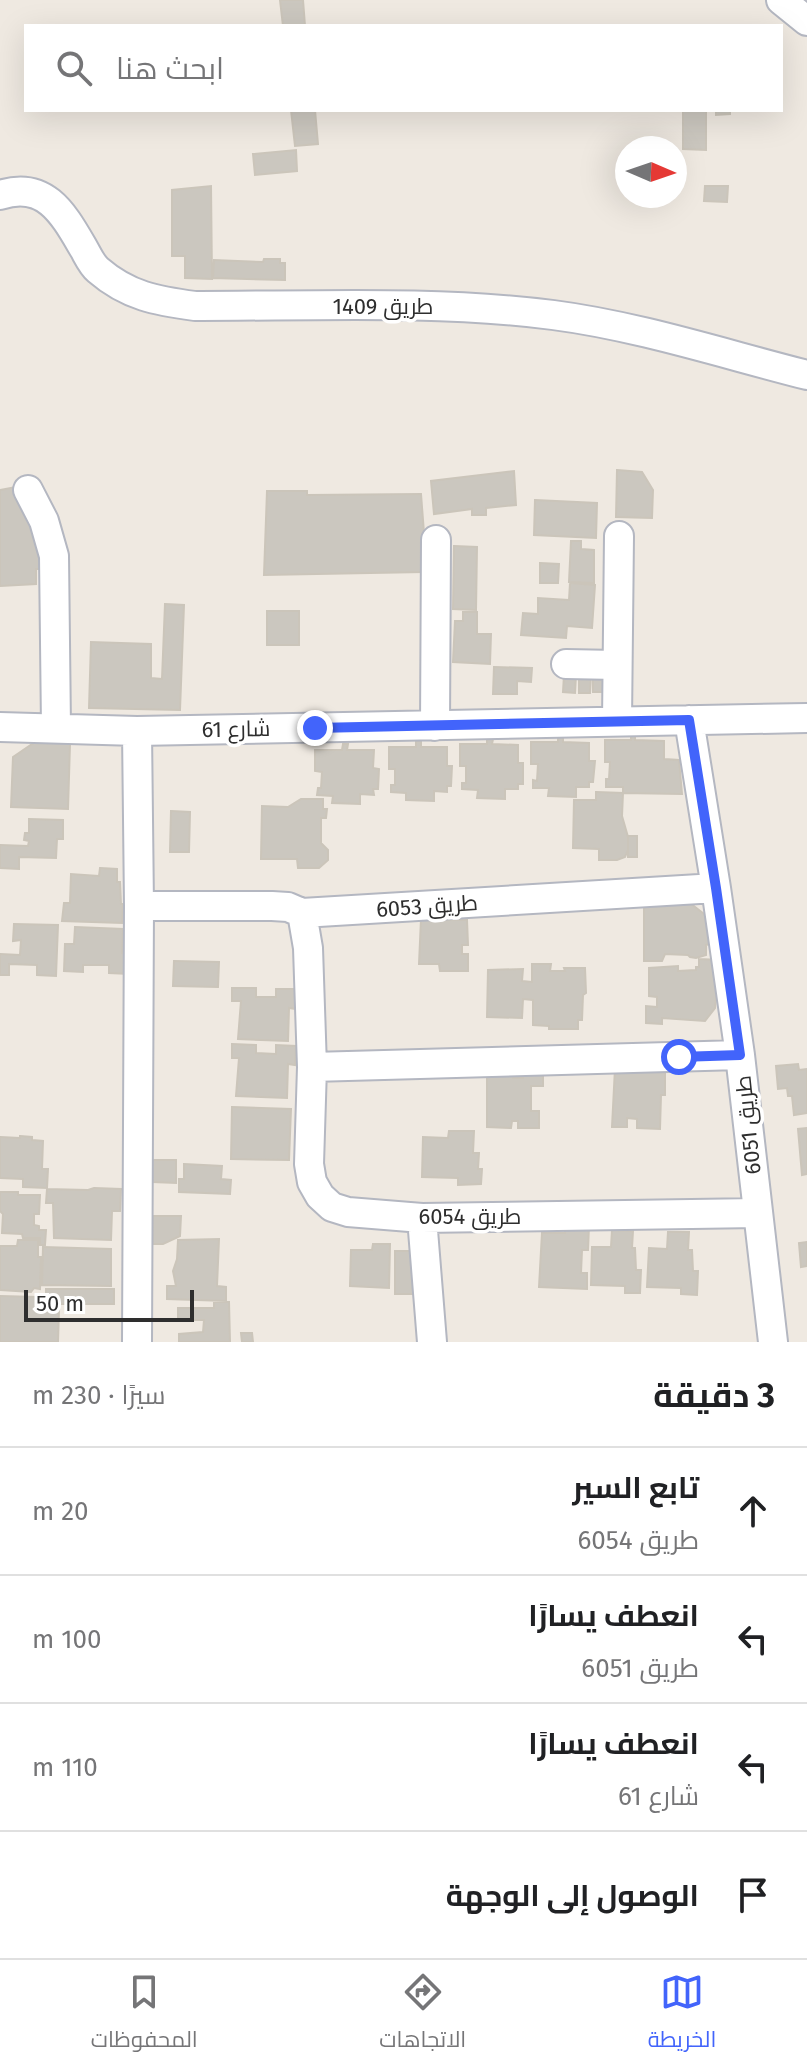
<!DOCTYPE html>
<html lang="ar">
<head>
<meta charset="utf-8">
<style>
	:root { --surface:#fff; --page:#f6f6f6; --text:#202124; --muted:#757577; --line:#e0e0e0; --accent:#4264fb }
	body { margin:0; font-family:"Fira Sans",Cairo,sans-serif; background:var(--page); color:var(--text); direction:rtl }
	.compass { position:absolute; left:615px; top:136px; width:72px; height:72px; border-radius:50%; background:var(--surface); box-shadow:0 8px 32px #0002; rotate:92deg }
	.scale { position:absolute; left:24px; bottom:20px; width:170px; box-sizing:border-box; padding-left:8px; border:4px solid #2e2e2e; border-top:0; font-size:22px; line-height:28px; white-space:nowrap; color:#2e2e2e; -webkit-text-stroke:6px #fff; paint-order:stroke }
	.stop { position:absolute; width:24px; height:24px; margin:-18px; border:6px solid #4264fb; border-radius:50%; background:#fff }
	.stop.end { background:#4264fb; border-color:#fff; box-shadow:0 2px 8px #0008 }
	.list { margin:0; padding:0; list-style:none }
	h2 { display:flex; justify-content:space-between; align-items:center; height:104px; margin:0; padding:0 32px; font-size:34px }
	h2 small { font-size:26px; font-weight:400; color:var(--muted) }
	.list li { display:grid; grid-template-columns:52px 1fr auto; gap:24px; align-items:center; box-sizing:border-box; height:128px; padding:0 32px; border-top:2px solid var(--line) }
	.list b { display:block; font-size:30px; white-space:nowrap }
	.list p { margin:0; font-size:26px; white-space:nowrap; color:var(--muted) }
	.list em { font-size:26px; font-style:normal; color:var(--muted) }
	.icon { flex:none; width:44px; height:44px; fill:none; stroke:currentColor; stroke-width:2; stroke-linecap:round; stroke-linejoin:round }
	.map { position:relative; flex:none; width:807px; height:1342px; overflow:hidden; direction:ltr }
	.search { position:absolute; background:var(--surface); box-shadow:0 8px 32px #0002; left:24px; right:24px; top:24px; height:88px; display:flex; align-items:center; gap:20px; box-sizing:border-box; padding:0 28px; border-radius:0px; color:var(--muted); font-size:30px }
	.sheet { height:616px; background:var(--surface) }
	nav { display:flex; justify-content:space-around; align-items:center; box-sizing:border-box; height:112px; border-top:2px solid var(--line); background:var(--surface); font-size:22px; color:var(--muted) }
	nav a { display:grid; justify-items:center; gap:4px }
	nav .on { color:var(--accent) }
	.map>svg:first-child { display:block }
</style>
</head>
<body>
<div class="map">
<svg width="807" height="1342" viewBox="0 0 807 1342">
	<rect width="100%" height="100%" fill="#efe9e1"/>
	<path fill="#cbc7bf" stroke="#cbc5ba" stroke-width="2" d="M280,0H303L305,26H283Z
		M291,110H315L318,144L295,146Z
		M683,110L706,111V150L683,149Z
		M716,110H730V114L716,115Z
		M296,150L297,171L255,175L253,154Z
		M211,186L212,279L185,278V256H172V190Z
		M705,186H728L727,202L704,201Z
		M264,259H280V263H285V280L213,278L214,260L263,262Z
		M617,470L642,472L653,490L652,518L616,517Z
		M514,471L516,505L486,508V515H472V509L434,514L431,481Z
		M22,486L37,527L40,569H36V584L0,586V490Z
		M267,491H307V495L421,494L424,533L423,572L264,575Z
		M535,500L597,503L596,538L534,535Z
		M571,541H581V549L594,550V583L569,582Z
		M454,546L477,547L476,610L453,609Z
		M540,563L559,564L558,583H540Z
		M570,583L595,585L592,628L567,626L566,638L521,635L523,613L538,614V598L569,600Z
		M165,604L184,605L180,710L89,708L91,642L151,644V678L162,679Z
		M267,611H299V645H267Z
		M463,612H477V634H491L490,664L453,662L455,621H463Z
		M494,667L532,668L531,682L517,681V694H493Z
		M564,675H576L575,693L563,692Z
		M579,675L591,676L590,693H579Z
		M593,675H605V692H593Z
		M631,734H635V740L664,741V759L679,760L682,794L623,793V787H606V779H609L610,762H605V740H631Z
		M558,737H563V742L589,743V761H595L593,782H589V787H576V797L548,796L549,788H533V780L537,781L538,764H531V742H558Z
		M487,738L493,739L492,744L518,745V763H523V784H518V789H505V799L477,798L478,790L462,789V783H466V766H460V744H487Z
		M416,741H421V747H447V766H452L451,786H447V792L434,791V801L406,800V793L391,792V785H395V769H389V747H416Z
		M35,742L70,744L68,809L11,807L13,757Z
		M343,744H348L347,750H374L373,768L379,769L378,789H373L374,795L360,794V804L332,803L333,796L317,795L318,788H321L322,772L315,771V750H342Z
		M596,792L623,793L622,816L628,837V850L625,857L617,860H599V849L573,848L574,800H596Z
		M301,799H323V809H327L326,818H321V843L328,850V860L319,868H298L297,859H261L262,806L288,807Z
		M171,811L190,812L189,852H170Z
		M29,819L63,820V839H57L56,858L19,857V869L0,868V845L28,846L29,841L24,840L25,833H29Z
		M628,836H637V857H628Z
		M100,868L117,869V882H120L121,904H123L122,923L62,921L64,903H70L71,874L99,876Z
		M644,897H665V906L690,903L708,917L710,925V944L706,945V955L696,958L690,957L688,955L665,954L662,961H644Z
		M421,919L467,920L468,945H462V954H468V971H440L439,964H419Z
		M14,924L58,925L56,976L37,975V965L9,964V975H0V954L20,955L21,940L13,941Z
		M75,927L123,929L122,953H131L130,974L109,973V965H83V972L64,971L65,944H74Z
		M699,959L720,960L715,1008L705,1021L662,1018V1024L646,1023V1006L657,1007V997L649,996V968L678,966V971L696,970V967H699Z
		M174,961L219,962L218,987L173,986Z
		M532,964H551L550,971H565L564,968H585L586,993L583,995L582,1020H578V1029H549V1026L533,1025V1000L523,999L522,1018L487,1017L488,970L523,969L522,981L532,982Z
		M232,988H256V997H276V989H296V1009L289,1008L288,1041L238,1039L241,1001H232Z
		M232,1044L256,1045V1053L276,1054V1045L296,1046L295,1065L288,1064L287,1098L236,1096L239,1058H232Z
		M798,1064L799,1070L807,1069V1113L794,1115L792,1096H788L787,1088L778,1089L776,1066Z
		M524,1067H543V1086H531V1111H539V1128H518V1121H512L511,1128L487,1127V1070L513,1071V1078H523Z
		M615,1068L665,1070V1095H661L660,1129L637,1128V1119L627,1118V1127H612Z
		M232,1107L291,1109L289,1160L231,1159Z
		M807,1128V1174L802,1175L798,1129Z
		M449,1131H474L473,1153H479L478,1169H482L481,1184L458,1185V1178L422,1177L423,1137L448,1138Z
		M20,1136L32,1137V1140L43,1141L42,1169H48L47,1188L23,1187V1179L0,1178V1137L20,1138Z
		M153,1160H176V1183L153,1182Z
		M184,1164L222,1166L221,1179L231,1180L230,1194L179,1192V1179H184Z
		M94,1188L121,1189L120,1211H112L111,1240L54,1238L53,1203H46L47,1189L88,1190Z
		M0,1192H18V1195H40L39,1214H34V1225L39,1226V1230H46L45,1245H40V1238H23L22,1234L2,1233L3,1214L0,1211Z
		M153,1216H181L180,1236L163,1244H153Z
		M565,1226H589L588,1250H582L581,1273H587V1289L539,1287L542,1233H565Z
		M612,1230L633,1231L632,1248H635L636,1270H641L640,1293H625V1286L591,1285L592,1247H611Z
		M668,1232H689L688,1250H692L693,1271H698L697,1295L681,1294V1288L647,1287L649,1248L667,1249Z
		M219,1239L217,1286L226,1287V1301L167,1299V1286H176L173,1271L177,1259L178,1240Z
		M18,1240H38V1257H41L40,1289L34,1288L31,1292L0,1290V1246H17Z
		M807,1242V1266L801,1267L799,1243Z
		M373,1244H390L389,1288L350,1286L351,1250H372Z
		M43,1247L111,1249V1286L42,1285Z
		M395,1251H413V1294H395Z
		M46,1289H114V1304H46Z
		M0,1296L37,1297V1308L59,1309L58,1342H0Z
		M214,1302H229L230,1342H179V1334L203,1332L204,1320H178V1308H214Z
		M241,1333H252L253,1342H242Z"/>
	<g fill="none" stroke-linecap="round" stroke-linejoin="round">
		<defs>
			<path id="minor" d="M781,0L807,21
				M0,195C46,180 64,215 84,249C88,256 92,265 98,270C128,296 157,301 195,306C314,306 435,300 553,315C638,326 724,354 807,375
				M28,490L44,521L54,556L56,728
				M566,664L617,665
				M689,720L716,888L740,1055L773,1342
				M617,721L619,536
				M435,726L436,540
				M0,727L137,731L807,718
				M139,906H272L288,907L302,913L716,888
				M302,913L308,948L312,1067L309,1164L312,1182L320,1196L332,1207L348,1212L422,1218L758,1213
				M312,1067L740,1055
				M422,1218L432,1342
				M137,1342L139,906L137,731"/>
		</defs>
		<use href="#minor" stroke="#b4b7c1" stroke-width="32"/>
		<use href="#minor" stroke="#fff" stroke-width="28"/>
	</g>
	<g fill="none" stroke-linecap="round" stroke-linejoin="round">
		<path stroke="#4264fb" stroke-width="10" d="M315,728L689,720L716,888L740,1055L679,1057"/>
	</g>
	<g text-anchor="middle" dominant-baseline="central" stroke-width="7" stroke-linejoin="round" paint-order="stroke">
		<g font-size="22" fill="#2e2e2e" stroke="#fff">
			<text x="383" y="306">طريق 1409</text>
			<text transform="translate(236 729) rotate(-1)">شارع 61</text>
			<text transform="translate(427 906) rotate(-4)">طريق 6053</text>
			<text transform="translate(748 1125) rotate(-96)">طريق 6051</text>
			<text x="470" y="1216">طريق 6054</text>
		</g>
	</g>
</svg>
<svg class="compass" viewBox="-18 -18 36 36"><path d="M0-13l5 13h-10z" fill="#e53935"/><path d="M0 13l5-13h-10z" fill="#757577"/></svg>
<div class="scale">50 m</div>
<div class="stop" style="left:679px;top:1057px"></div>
<div class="stop end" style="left:315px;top:728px"></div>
<div class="search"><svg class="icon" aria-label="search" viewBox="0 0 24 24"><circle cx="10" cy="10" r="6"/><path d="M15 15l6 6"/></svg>ابحث هنا</div>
</div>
<section class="sheet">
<h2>3 دقيقة<small>سيرًا · 230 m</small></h2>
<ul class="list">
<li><svg class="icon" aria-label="ahead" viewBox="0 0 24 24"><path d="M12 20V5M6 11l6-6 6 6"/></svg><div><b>تابع السير</b><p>طريق 6054</p></div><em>20 m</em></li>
<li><svg class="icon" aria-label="left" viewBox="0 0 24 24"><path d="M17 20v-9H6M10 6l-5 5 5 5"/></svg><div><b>انعطف يسارًا</b><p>طريق 6051</p></div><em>100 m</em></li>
<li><svg class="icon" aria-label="left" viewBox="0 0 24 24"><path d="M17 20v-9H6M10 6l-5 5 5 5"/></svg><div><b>انعطف يسارًا</b><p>شارع 61</p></div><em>110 m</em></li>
<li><svg class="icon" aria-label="arrive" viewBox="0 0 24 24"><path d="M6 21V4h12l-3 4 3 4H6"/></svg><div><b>الوصول إلى الوجهة</b></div></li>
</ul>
</section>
<nav>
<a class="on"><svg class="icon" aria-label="map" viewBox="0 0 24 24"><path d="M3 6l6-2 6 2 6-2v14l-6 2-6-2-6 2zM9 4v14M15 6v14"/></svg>الخريطة</a>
<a><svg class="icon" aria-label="directions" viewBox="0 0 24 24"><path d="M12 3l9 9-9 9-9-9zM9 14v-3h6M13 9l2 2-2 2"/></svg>الاتجاهات</a>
<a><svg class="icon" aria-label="saved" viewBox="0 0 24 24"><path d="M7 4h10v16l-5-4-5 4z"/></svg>المحفوظات</a>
</nav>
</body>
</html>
